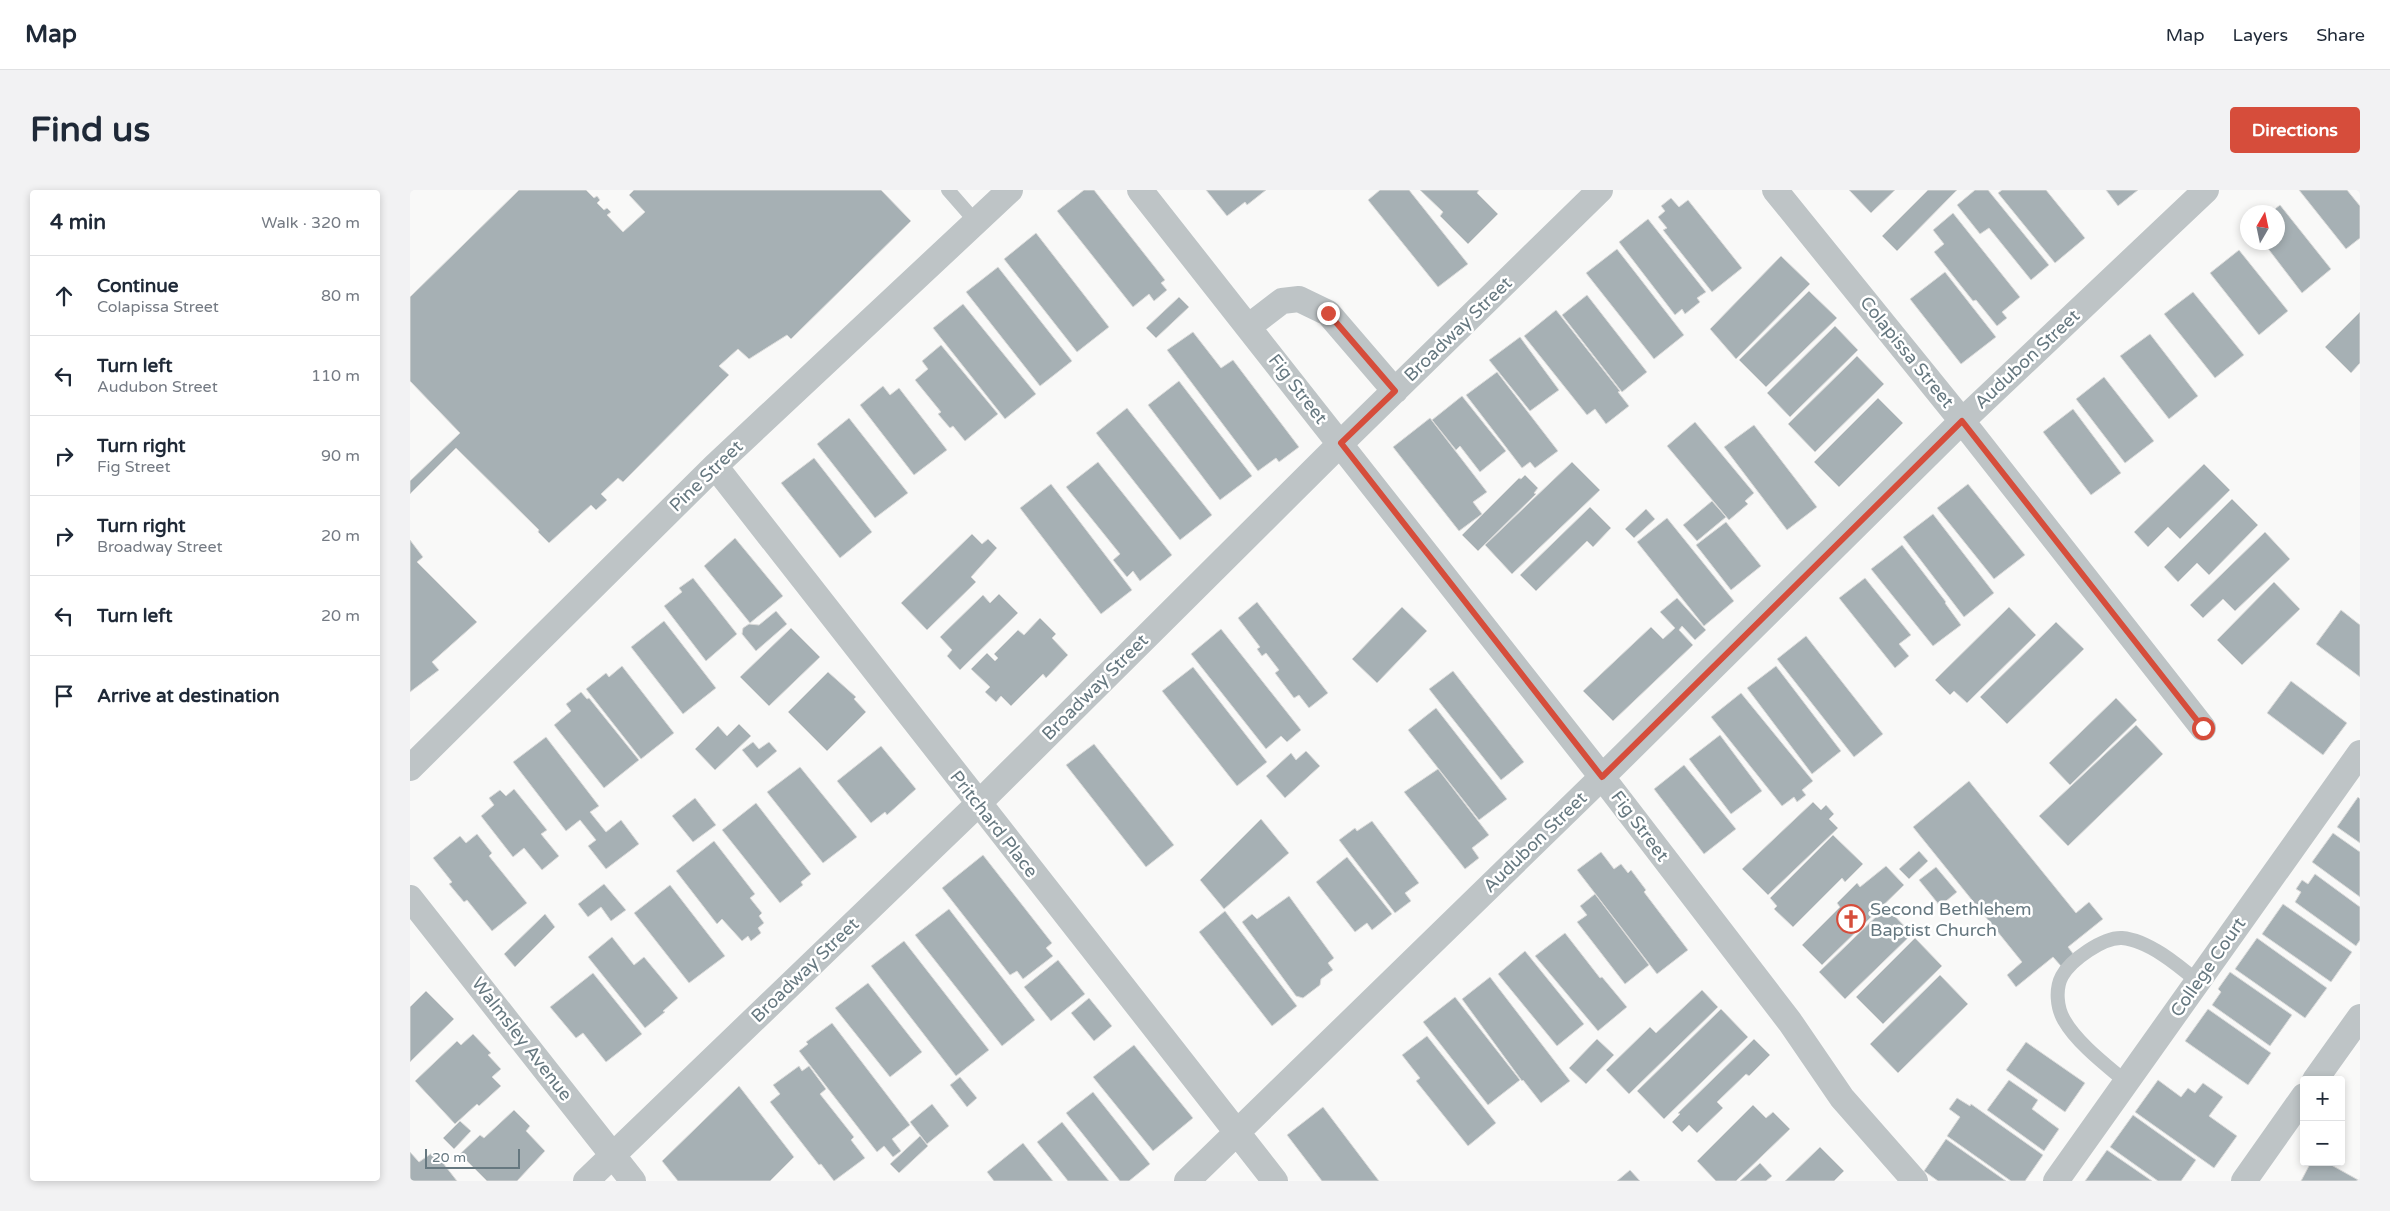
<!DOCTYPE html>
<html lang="en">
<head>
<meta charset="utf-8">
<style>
	:root { --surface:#fff; --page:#f2f2f3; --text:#1f2937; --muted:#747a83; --line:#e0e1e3; --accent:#d64d3b }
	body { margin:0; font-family:"Varela Round",sans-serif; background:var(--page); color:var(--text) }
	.controls { position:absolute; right:15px; bottom:15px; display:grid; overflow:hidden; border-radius:5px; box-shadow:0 2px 8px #0003 }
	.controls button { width:45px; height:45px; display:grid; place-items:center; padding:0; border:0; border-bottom:1px solid var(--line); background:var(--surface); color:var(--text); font:25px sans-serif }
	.compass { position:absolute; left:1830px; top:15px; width:45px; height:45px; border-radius:50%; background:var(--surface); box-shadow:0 2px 8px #0003; rotate:9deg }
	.scale { position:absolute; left:15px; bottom:12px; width:95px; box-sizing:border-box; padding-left:5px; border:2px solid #667880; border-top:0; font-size:14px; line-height:18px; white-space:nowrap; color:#667880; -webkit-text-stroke:4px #fff; paint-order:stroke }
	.stop { position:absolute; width:15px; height:15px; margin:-11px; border:4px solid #d64d3b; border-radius:50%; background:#fff }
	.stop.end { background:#d64d3b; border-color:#fff; box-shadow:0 1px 5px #0008 }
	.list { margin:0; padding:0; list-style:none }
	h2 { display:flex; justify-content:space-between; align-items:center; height:65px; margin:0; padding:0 20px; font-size:21px }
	h2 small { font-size:16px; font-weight:400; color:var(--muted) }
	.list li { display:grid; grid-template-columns:32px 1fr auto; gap:15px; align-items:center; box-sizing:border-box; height:80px; padding:0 20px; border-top:1px solid var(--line) }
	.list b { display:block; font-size:19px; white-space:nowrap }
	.list p { margin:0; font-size:16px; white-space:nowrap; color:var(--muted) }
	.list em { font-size:16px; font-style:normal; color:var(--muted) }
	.icon { flex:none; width:28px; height:28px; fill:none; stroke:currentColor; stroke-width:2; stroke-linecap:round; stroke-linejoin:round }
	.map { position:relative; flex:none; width:1950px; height:991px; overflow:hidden; border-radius:5px }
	header { display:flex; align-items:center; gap:30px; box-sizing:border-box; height:70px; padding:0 25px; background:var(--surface); border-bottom:1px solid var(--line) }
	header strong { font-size:24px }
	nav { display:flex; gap:28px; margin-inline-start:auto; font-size:18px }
	.intro { display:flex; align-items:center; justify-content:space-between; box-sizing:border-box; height:120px; padding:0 30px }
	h1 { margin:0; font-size:35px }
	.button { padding:12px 22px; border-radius:5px; background:var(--accent); color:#fff; font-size:18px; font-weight:700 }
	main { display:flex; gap:30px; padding:0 30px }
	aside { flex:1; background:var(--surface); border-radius:5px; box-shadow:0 2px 8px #0003 }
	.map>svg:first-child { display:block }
</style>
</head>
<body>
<header>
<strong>Map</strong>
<nav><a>Map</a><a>Layers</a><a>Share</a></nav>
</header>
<div class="intro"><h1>Find us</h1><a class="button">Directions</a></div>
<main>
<aside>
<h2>4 min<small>Walk · 320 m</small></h2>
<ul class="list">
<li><svg class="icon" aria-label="ahead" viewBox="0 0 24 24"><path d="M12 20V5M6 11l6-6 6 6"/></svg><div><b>Continue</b><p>Colapissa Street</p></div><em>80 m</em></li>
<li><svg class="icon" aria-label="left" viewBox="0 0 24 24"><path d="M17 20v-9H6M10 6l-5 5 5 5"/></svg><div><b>Turn left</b><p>Audubon Street</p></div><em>110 m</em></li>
<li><svg class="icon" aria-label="right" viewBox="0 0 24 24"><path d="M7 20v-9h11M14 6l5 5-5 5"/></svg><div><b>Turn right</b><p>Fig Street</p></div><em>90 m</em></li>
<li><svg class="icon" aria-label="right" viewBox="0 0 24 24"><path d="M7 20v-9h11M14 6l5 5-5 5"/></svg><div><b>Turn right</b><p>Broadway Street</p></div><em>20 m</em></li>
<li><svg class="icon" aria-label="left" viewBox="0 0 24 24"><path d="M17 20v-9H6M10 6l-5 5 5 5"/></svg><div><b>Turn left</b></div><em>20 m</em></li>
<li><svg class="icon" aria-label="arrive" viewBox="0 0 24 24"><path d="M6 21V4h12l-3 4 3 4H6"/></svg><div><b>Arrive at destination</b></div></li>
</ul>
</aside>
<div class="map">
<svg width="1950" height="991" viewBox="0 0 1950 991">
	<rect width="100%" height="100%" fill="#f9f9f8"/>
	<path fill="#a6b0b4" stroke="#dbdbda" d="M109,0H176L184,8L187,6L190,10L187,13L194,20L197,18L201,22L197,25L213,42L235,22L219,5L224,0H471L501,31L381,149L377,145L339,169L328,159L309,176L319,185L213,292L208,288L191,304L197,310L186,320L181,315L139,353L128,342L129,340L46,258L0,304V291L50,243L0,191V107Z
		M674,0H684L755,90L751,93L757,100L744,111L739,104L723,117L647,21Z
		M796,0H856L837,15L835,12L817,26Z
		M970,0H999L1058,74L1028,97L958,10Z
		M1010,0H1069L1067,3L1088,24L1058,54L1030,26L1033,22Z
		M1439,0H1485L1461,23Z
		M1518,0H1547L1487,61L1472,46Z
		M1565,0H1578L1639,75L1621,90L1579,38L1570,44L1547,15Z
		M1592,0H1636L1675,48L1645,73L1588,3Z
		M1696,0H1728L1708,16Z
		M1889,0H1937L1950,16V48L1936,59Z
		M1261,8L1269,17L1278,10L1332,78L1302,102L1253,40L1257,38L1248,27L1255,21L1251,16Z
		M1870,15L1921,79L1892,103L1853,52H1868V22H1861Z
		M1543,23L1610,107L1592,122L1597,128L1587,136L1566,110L1563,111L1524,62L1534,54L1523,40Z
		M1238,29L1296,102L1287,108L1290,112L1275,124L1272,119L1265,125L1209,52Z
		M626,43L699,137L667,162L594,69Z
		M1207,59L1274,145L1244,169L1176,83Z
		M1829,60L1878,121L1849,145L1800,83Z
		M1371,66L1400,94L1326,169L1300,139Z
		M588,77L662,171L630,196L556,102Z
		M1535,82L1586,147L1551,174L1500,109Z
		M1399,101L1427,128L1356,197L1329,170Z
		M1783,102L1834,165L1805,188L1754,124Z
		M1177,105L1237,182L1212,202L1152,125Z
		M769,107L779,117L746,148L736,138Z
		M553,114L626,204L595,229L523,138Z
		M1146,120L1210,201L1208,202L1219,216L1196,234L1185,219L1177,225L1114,146Z
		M1950,122V173L1941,183L1915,157Z
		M1425,136L1448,160L1380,227L1357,203Z
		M783,142L811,178L823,170L889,257L869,272L866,268L848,281L757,160Z
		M1740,144L1788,206L1759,229L1710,166Z
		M1110,147L1149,200L1120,221L1079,170Z
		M531,155L588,224L555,251L543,236L540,238L528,224L531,222L505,190L518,179L512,171Z
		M1447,166L1474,194L1405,262L1378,234Z
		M1087,182L1148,261L1125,278L1120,272L1112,278L1056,205Z
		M1694,187L1744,251L1715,273L1666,209Z
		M769,191L842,286L810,310L738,215Z
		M473,196L480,205L489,198L537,260L504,285L450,215Z
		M1052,206L1096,261L1070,282L1050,256L1046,260L1022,230Z
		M1468,208L1493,233L1429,297L1404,272Z
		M717,218L802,325L770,350L686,243Z
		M1663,219L1711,283L1681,305L1633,242Z
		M439,228L498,303L465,328L407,254Z
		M1020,228L1077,302L1063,312L1072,324L1049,341L983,257Z
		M1285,232L1344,303L1335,311L1338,314L1319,330L1257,256Z
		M1344,235L1407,317L1377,340L1314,257Z
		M404,268L462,342L430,368L371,293Z
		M688,272L762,365L730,391L723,381L717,387L703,370L710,364L656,297Z
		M1162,272L1190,300L1102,384L1075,355Z
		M1794,274L1820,300L1770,349L1758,337L1738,357L1724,342Z
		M1115,285L1128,298L1124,303L1126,304L1068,361L1052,345L1109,288L1111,289Z
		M641,294L722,400L691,424L610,318Z
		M1558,294L1615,365L1584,389L1527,318Z
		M1822,309L1848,335L1799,385L1787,373L1768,392L1754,377Z
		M1302,311L1316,327L1287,351L1273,335Z
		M1180,317L1201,338L1183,357L1177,351L1126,401L1110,385Z
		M1236,319L1245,329L1224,348L1215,339Z
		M1523,324L1584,403L1554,427L1493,347Z
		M1257,328L1324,411L1294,436L1227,352Z
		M1316,332L1351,376L1321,400L1286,355Z
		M1855,342L1880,369L1825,421L1813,409L1793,428L1780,415Z
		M562,344L572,354L578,349L587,358L561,387L566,392L517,440L491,413Z
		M325,348L373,406L340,433L294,376Z
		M0,350L13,367L7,372L67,432L22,472L29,480L0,502Z
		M1492,355L1536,412L1535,413L1551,435L1523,456L1461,379Z
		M283,388L327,444L296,471L254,416L272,402L269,398Z
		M1455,388L1501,445L1489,454L1499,466L1485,478L1429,408Z
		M1864,392L1890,419L1832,475L1807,450Z
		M589,404L608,423L550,480L537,466L542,460L530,447L573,405L580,413Z
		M1267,408L1296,440L1285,450L1272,436L1269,440L1283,455L1203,531L1173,501L1241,437L1253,449L1265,438L1250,422Z
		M847,412L918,503L899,518L889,505L884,508L865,483L869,480L856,463L852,466L847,459L850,457L828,428Z
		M992,417L1017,441L967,493L942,469Z
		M1599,417L1626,445L1557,513L1544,501L1540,505L1525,490Z
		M1931,420L1950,435V487L1906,454Z
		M366,421L377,434L346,461L332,444L333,438L339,434L349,435Z
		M630,428L646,444L642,448L658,465L636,488L633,484L601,516L591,506L586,512L575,502L580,497L561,479L577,463L585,471L588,468L584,464L608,440L614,445Z
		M254,431L306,498L273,524L221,457Z
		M1646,432L1674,459L1597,534L1570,507Z
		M381,438L410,467L359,516L330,487Z
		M811,439L891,540L877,552L871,546L856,559L781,464Z
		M1396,446L1473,544L1444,567L1367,469Z
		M212,476L264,543L231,569L176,499L196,483L199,487Z
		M1366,476L1431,561L1402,584L1337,498Z
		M783,477L857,572L827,596L752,501Z
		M1043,481L1114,572L1091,590L1019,499Z
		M418,482L446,507L444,509L456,522L417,561L378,522Z
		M1881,491L1937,533L1913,565L1857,523Z
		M171,502L177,509L179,508L229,570L194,598L144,535L161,521L156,514Z
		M1331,503L1403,591L1392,600L1396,605L1387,612L1384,607L1372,616L1301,527Z
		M1706,508L1727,530L1660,595L1639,573Z
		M1026,518L1097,609L1069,630L998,540Z
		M329,534L341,546L305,580L285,559L308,536L317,546Z
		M1726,535L1753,564L1658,656L1629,626Z
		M1310,545L1352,601L1321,624L1279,569Z
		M136,547L189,616L180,622L196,642L211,630L229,654L196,679L178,656L186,650L170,630L156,641L103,572Z
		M343,552L349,559L359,552L367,561L347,578L332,560Z
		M684,554L764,655L736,677L656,575Z
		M471,556L506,599L477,625L475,622L461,633L427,591Z
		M896,561L910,576L875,608L856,586L881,563L886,570Z
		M1274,575L1326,639L1294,664L1244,599Z
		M390,577L447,647L413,673L357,602Z
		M1028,579L1079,645L1062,658L1069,668L1055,679L994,602Z
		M1559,591L1666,723L1679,712L1693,729L1658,757L1664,765L1651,776L1643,767L1606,797L1597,785L1612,772L1503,637Z
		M104,599L137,640L131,644L149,666L132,680L114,658L103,667L71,626L84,615L79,608L90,600L96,606Z
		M1948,607L1950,609V653L1927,637Z
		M285,608L306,635L283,652L262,626Z
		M1403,612L1411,620L1416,615L1424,624L1419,629L1428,638L1358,705L1332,679Z
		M346,613L401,684L391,692L393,695L370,713L312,640Z
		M851,629L879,663L814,719L790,690Z
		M962,631L1009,693L995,703L1001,711L985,723L929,650L945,638L947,641Z
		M1923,643L1950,662V707L1902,672Z
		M67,644L82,663L79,666L117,713L82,741L57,710L54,712L39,694L42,692L23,668L50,646L56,653Z
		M1423,645L1453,674L1435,692L1432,688L1383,737L1364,719L1367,716L1360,708Z
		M304,651L345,704L340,708L352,723L349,726L354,733L348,738L351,743L341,751L338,746L332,751L312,729L307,734L266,681Z
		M1509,661L1518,671L1499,689L1489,679Z
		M1191,662L1204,679L1211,674L1218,683L1221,680L1236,700L1234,702L1278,760L1247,784L1167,680Z
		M573,665L642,753L636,758L643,766L613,789L607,781L600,785L532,698Z
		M937,667L982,724L962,740L957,733L945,742L906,692Z
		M1476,676L1494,695L1412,775L1392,755L1430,717L1427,713L1447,693L1450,697Z
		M1526,677L1547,702L1530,716L1509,690Z
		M1905,684L1950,717V750L1946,756L1885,712L1891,702L1886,699L1892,690L1898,694Z
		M194,694L216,720L201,731L191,717L178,727L168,714Z
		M260,695L315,766L279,793L224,723Z
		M1185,704L1239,775L1215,794L1167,732L1177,725L1170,716Z
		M879,706L924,768L918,773L923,780L911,789L910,795L893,808L886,806L832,732L842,724L847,729Z
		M1873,714L1942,762L1921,792L1852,744Z
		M1476,717L1502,744L1435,809L1409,782Z
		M539,719L625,830L592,856L505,745Z
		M815,721L887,816L862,836L789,742Z
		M135,724L145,737L105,777L94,764Z
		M1155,743L1190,788L1192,787L1217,817L1188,841L1125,766Z
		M202,747L224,775L234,767L268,808L253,821L255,822L235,838L178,767Z
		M1505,748L1532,776L1473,834L1446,807Z
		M1847,748L1917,798L1895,828L1825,779Z
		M494,751L579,860L546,886L461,776Z
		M1115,761L1174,834L1147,856L1088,784Z
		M648,770L675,804L641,831L614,797Z
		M1820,782L1882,825L1860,856L1802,815L1811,802L1808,799Z
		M183,783L232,844L196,872L173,843L166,848L140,817Z
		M1530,785L1558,814L1488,883L1460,854Z
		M1080,787L1160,891L1131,913L1113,890L1112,891L1052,809Z
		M458,793L512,862L480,887L425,818Z
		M1292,800L1308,817L1219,904L1196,880L1240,837L1246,843Z
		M16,801L44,829L0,872V817Z
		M1045,807L1110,890L1078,915L1013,832Z
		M679,808L702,836L684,851L661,823Z
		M1311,819L1338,847L1254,929L1227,901Z
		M1798,819L1861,863L1838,895L1775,851Z
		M422,833L500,935L482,949L491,961L483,967L474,956L467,962L389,861L398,854L396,852Z
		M63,844L81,863L78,865L91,879L82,887L91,896L69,916L67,914L45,934L5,891L47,851L51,855Z
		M1017,846L1086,933L1058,956L1006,891L1010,888L992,865Z
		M1187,849L1204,865L1176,894L1159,878Z
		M1344,849L1360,865L1339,886L1336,884L1307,912L1313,918L1287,943L1279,935L1272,942L1262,932L1270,924L1268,923Z
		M1616,852L1675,893L1655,922L1596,880Z
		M724,855L783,928L743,961L683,887Z
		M389,876L392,881L399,876L416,899L410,904L444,947L441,950L455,968L424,991L411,974L409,975L360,912L370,904L363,895Z
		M550,887L567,908L557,917L540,895Z
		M1599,890L1628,910L1622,919L1649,939L1634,961L1577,920Z
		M1748,890L1771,907L1778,898L1785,903L1793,893L1813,907L1799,926L1827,946L1804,978L1725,922Z
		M329,896L384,967L360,991H268L252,971Z
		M683,902L740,974L719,991H710L656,923Z
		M1547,908L1560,916L1561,914L1633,965L1615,991H1601L1537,946L1550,927L1539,919Z
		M522,914L539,936L517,954L500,932Z
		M1343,915L1356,928L1363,922L1380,939L1326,991H1306L1287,971Z
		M913,917L969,991H912L877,945Z
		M104,920L120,936L116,941L135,961L107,991H77L50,964L70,945L74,948Z
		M1723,925L1786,970L1771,991H1748L1700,957Z
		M50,931L61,941L44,959L33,948Z
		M652,932L699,991H658L627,952Z
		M510,946L518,956L489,983L480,974Z
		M1536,949L1596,991H1528L1514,981Z
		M613,953L643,991H584L577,982Z
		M1410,957L1434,981L1424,991H1375Z
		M1697,960L1742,991H1675Z
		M0,962L9,972L22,963L24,966L26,964L47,991H0Z
		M1901,972H1916L1950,991H1891Z
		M1350,973L1362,986L1356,991H1330Z
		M1220,980L1230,991H1207Z"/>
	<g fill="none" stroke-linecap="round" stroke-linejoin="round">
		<path stroke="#bec4c6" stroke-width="14" d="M538,0L566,32
			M1716,892C1696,875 1667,853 1654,830C1647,818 1645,799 1652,786C1661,770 1693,747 1712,748C1738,750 1768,775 1787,791"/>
		<path stroke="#bec4c6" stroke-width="26" d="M730,0L1192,587L1380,832L1432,908L1505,991
			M1365,0L1552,231L1793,538
			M838,137L872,111L889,109L918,123L985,201
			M305,276L865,991
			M0,578L305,276L600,0
			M0,708L223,991
			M1905,890L1950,827
			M176,991L568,614L931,253L1190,0
			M777,991L1192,587L1552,231L1796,0
			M1646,991L1950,563
			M1834,991L1894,906"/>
	</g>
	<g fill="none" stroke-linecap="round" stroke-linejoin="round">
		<path stroke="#d64d3b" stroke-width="6" d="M918,123L985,201L931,253L1192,587L1552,231L1793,538"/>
	</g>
	<defs>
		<symbol id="church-ring" viewBox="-11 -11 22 22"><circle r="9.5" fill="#fff" stroke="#d64d3b" stroke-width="1.5"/><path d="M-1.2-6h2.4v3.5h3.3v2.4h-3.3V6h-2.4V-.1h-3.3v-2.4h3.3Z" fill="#d64d3b"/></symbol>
	</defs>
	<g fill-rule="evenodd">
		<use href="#church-ring" x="1425" y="713" width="32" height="32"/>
	</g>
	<g text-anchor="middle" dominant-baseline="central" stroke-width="5" stroke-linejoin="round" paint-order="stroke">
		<g font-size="18" fill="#667880" stroke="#fff">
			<text transform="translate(1048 139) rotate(-44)">Broadway Street</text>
			<text transform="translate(1497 162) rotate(51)">Colapissa Street</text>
			<text transform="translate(1617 169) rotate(-43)">Audubon Street</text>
			<text transform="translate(888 199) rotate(52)">Fig Street</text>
			<text transform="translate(296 286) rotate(-44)">Pine Street</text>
			<text transform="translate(685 497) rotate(-45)">Broadway Street</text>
			<text transform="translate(584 634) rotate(52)">Pritchard Place</text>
			<text transform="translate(1230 636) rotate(53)">Fig Street</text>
			<text transform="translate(1125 652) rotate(-44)">Audubon Street</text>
			<text transform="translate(1798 777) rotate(-55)">College Court</text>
			<text transform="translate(395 780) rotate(-44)">Broadway Street</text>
			<text transform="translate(112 849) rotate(52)">Walmsley Avenue</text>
		</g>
		<g font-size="18" fill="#667880" stroke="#fff" text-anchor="start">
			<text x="1460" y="719">Second Bethlehem<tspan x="1460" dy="21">Baptist Church</tspan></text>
		</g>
	</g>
</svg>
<div class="controls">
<button>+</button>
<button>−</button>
</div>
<svg class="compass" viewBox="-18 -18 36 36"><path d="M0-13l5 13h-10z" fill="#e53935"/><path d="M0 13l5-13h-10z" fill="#747a83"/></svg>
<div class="scale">20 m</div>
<div class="stop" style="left:1793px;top:538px"></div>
<div class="stop end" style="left:918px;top:123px"></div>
</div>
</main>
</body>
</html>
